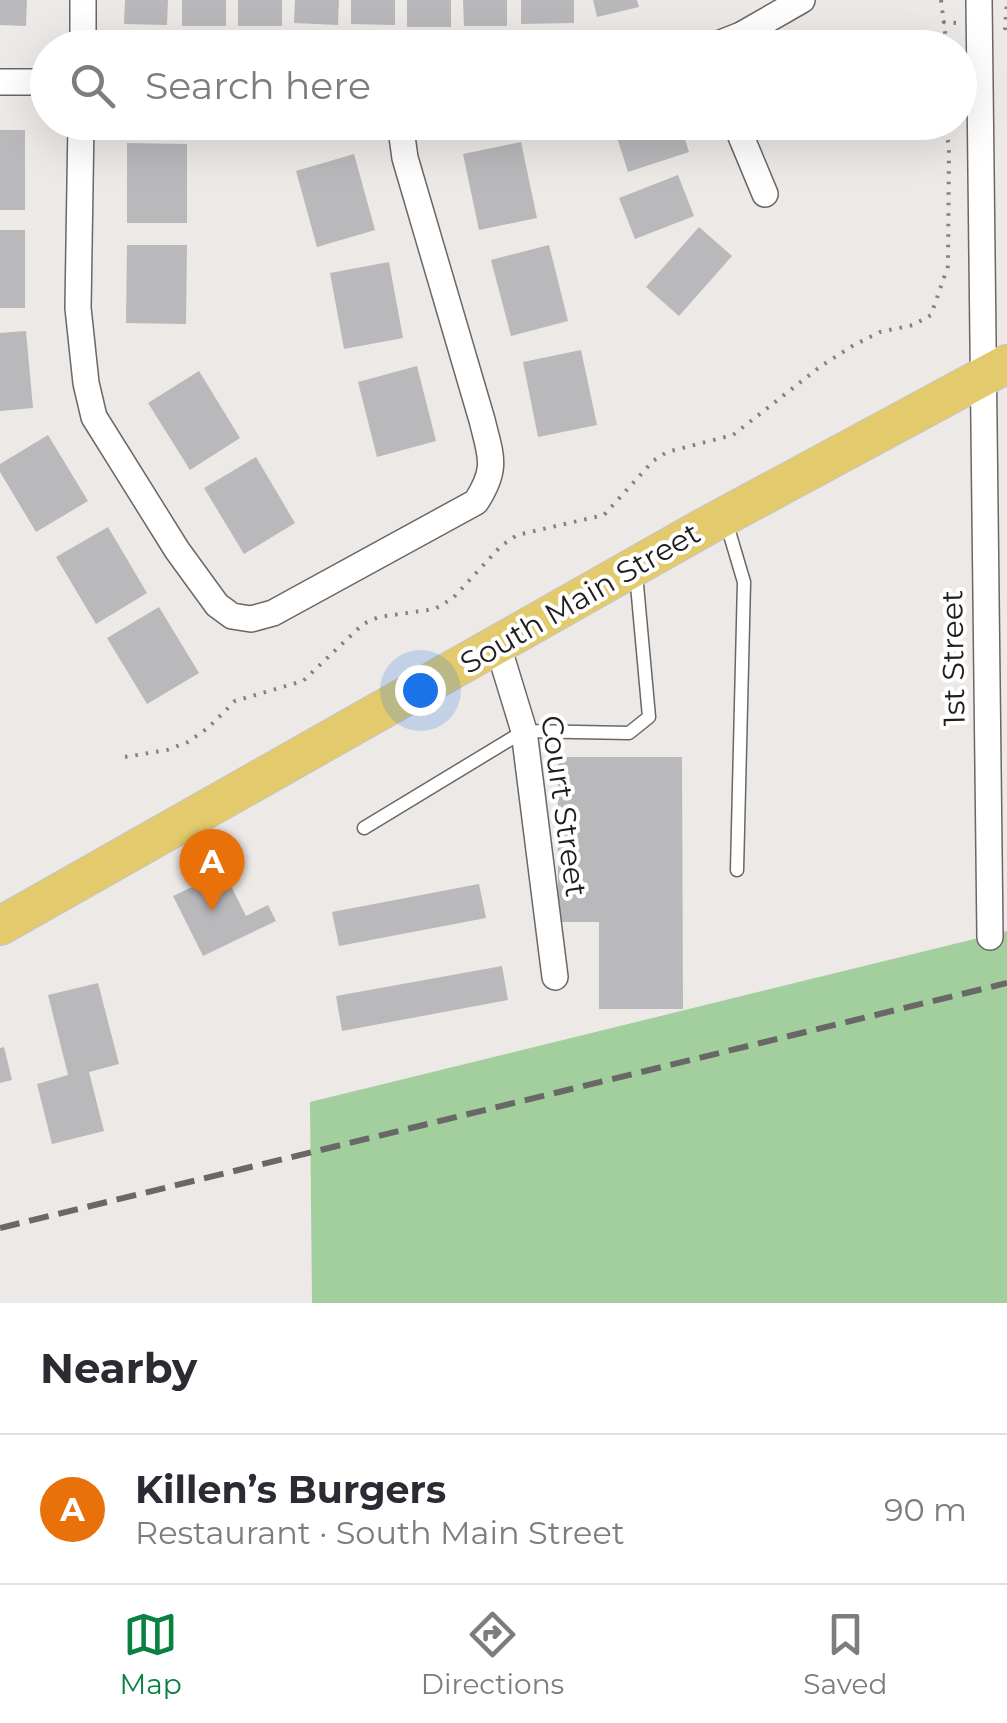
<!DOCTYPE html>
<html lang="en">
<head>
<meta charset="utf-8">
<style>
	:root { --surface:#fff; --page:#f2f2f3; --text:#2b2b33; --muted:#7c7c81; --line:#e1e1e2; --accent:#0b8043 }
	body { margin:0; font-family:Montserrat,sans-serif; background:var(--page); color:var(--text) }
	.you { position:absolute; left:420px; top:690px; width:35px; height:35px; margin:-25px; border:8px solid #fff; border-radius:50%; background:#1a73e8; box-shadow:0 0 0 15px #1a73e833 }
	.badge { display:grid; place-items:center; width:65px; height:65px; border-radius:50%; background:var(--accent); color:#fff; font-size:32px; font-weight:700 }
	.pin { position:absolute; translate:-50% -82px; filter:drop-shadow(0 2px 5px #0008) }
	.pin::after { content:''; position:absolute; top:52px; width:35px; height:30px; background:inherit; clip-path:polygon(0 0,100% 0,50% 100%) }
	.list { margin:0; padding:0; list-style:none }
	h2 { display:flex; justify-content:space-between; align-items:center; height:130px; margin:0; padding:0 40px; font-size:42px }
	h2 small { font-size:32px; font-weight:400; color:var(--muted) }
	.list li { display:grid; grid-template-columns:65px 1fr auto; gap:30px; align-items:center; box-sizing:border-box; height:150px; padding:0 40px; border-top:2px solid var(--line) }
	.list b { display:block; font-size:38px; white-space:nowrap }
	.list p { margin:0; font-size:32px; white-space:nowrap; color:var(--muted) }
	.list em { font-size:32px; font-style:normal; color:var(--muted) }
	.icon { flex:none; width:55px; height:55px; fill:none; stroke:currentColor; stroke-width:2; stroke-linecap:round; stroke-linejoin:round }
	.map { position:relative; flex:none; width:1007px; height:1303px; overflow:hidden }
	.search { position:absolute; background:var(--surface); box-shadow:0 10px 40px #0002; left:30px; right:30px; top:30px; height:110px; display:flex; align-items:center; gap:25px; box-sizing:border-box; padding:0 35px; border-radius:55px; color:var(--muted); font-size:38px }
	.sheet { height:280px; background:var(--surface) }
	nav { display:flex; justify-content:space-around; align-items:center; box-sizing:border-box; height:140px; border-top:2px solid var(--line); background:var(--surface); font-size:28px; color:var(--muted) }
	nav a { display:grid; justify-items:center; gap:5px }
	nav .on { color:var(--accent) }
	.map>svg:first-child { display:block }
</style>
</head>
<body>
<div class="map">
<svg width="1007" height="1303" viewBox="0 0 1007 1303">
	<rect width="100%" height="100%" fill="#ede9e7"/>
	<path fill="#a3cf9e" d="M1007,931V1303H312L310,1102Z"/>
	<path fill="#b9b8bb" d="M0,0H27L26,26L0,25Z
		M125,0H168L167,25L124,24Z
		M182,0H226V26H182Z
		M238,0H282V26H238Z
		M295,0H339L338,25L294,23Z
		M351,0H395V25L351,24Z
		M407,0H451V27H407Z
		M463,0H507V26H464Z
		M521,0H574V23L521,24Z
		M593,0H637L639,7L597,17Z
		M631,122H664L668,134L682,130L689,152L628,172L614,128Z
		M0,130H25V210H0Z
		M521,142L537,218L479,230L463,154Z
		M127,143L187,144V223H127Z
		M354,154L375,230L317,247L296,171Z
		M678,175L694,216L635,239L619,198Z
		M699,227L732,256L679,316L646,287Z
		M0,230H25V308H0Z
		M127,245H187L186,324L126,323Z
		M549,245L568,321L511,336L491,260Z
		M389,262L403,338L344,349L330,273Z
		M26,331L33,408L0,411V333Z
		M581,350L597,425L538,437L523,362Z
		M417,366L436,441L377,457L358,382Z
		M199,371L240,438L190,470L148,403Z
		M48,435L88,501L36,532L0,472V464Z
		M256,457L295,523L244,554L204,488Z
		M108,527L147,593L96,624L56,557Z
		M159,607L199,673L147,704L107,638Z
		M558,757H682L683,1009H599V922H558Z
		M224,872L246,916L268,905L276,921L203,956L173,896Z
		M479,884L486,918L339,946L332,912Z
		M502,966L508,1000L342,1031L336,996Z
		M98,983L119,1064L89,1072L104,1131L52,1144L37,1084L68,1075L48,995Z
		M4,1047L12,1080L0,1083V1048Z"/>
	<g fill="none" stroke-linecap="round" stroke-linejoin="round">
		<defs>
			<path id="lane" d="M725,518L744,582L737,870
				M364,828L524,731L629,733L649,717L636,574"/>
			<path id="street" d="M83,0V48
				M979,0L990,937
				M708,48L741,35L802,0
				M0,82H48
				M81,122L78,308L86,383L94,417L177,550L217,605L232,616L251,619L273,613L476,502C498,468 491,457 482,420L405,158L400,122
				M735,122L765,194
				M498,646L524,731L555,977"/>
			<path id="primary" d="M0,926L703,528L1007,364"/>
		</defs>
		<use href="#lane" stroke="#6a6765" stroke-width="15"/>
		<use href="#street" stroke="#6a6765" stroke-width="28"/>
		<use href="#primary" stroke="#c5c4c4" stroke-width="40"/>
		<path stroke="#848280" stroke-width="4" stroke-dasharray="2.5 8" stroke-linecap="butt" d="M941,0L947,48
			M943,22L956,23
			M1005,30L1007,0
			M125,757L167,750L188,742L208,728L235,701L303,681L363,624L379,617L435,609L453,598L501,546L517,535L604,515L653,461L667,452L733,435L821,366L854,345L880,332L913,325L931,315L948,266L949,145L943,122"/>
		<use href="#lane" stroke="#fff" stroke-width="12"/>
		<use href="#street" stroke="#fff" stroke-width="25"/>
		<use href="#primary" stroke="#e3cb6d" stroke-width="38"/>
		<path stroke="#6a6867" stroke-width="6" stroke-dasharray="20 10" stroke-linecap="butt" d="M0,1228L1007,983"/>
	</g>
	<g text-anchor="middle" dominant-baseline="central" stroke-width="8" stroke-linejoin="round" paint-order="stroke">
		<g font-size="30" fill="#1f1e1d" stroke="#fff">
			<text transform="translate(580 598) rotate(-30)">South Main Street</text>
			<text transform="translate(953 658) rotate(-91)">1st Street</text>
			<text transform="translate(564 806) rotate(82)">Court Street</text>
		</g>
	</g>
</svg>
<div class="you"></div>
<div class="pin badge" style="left:212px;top:911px;background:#e8710a">A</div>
<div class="search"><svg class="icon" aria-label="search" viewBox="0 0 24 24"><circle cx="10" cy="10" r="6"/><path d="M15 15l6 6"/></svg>Search here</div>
</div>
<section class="sheet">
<h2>Nearby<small></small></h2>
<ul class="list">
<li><span class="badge" style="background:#e8710a">A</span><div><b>Killen’s Burgers</b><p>Restaurant · South Main Street</p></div><em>90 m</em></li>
</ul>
</section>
<nav>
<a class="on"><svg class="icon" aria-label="map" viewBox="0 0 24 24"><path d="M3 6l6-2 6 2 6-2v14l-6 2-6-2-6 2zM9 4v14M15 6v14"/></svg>Map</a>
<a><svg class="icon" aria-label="directions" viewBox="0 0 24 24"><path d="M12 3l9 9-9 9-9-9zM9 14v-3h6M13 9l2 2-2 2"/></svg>Directions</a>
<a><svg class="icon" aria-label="saved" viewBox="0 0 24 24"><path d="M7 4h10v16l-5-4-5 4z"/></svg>Saved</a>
</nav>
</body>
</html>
